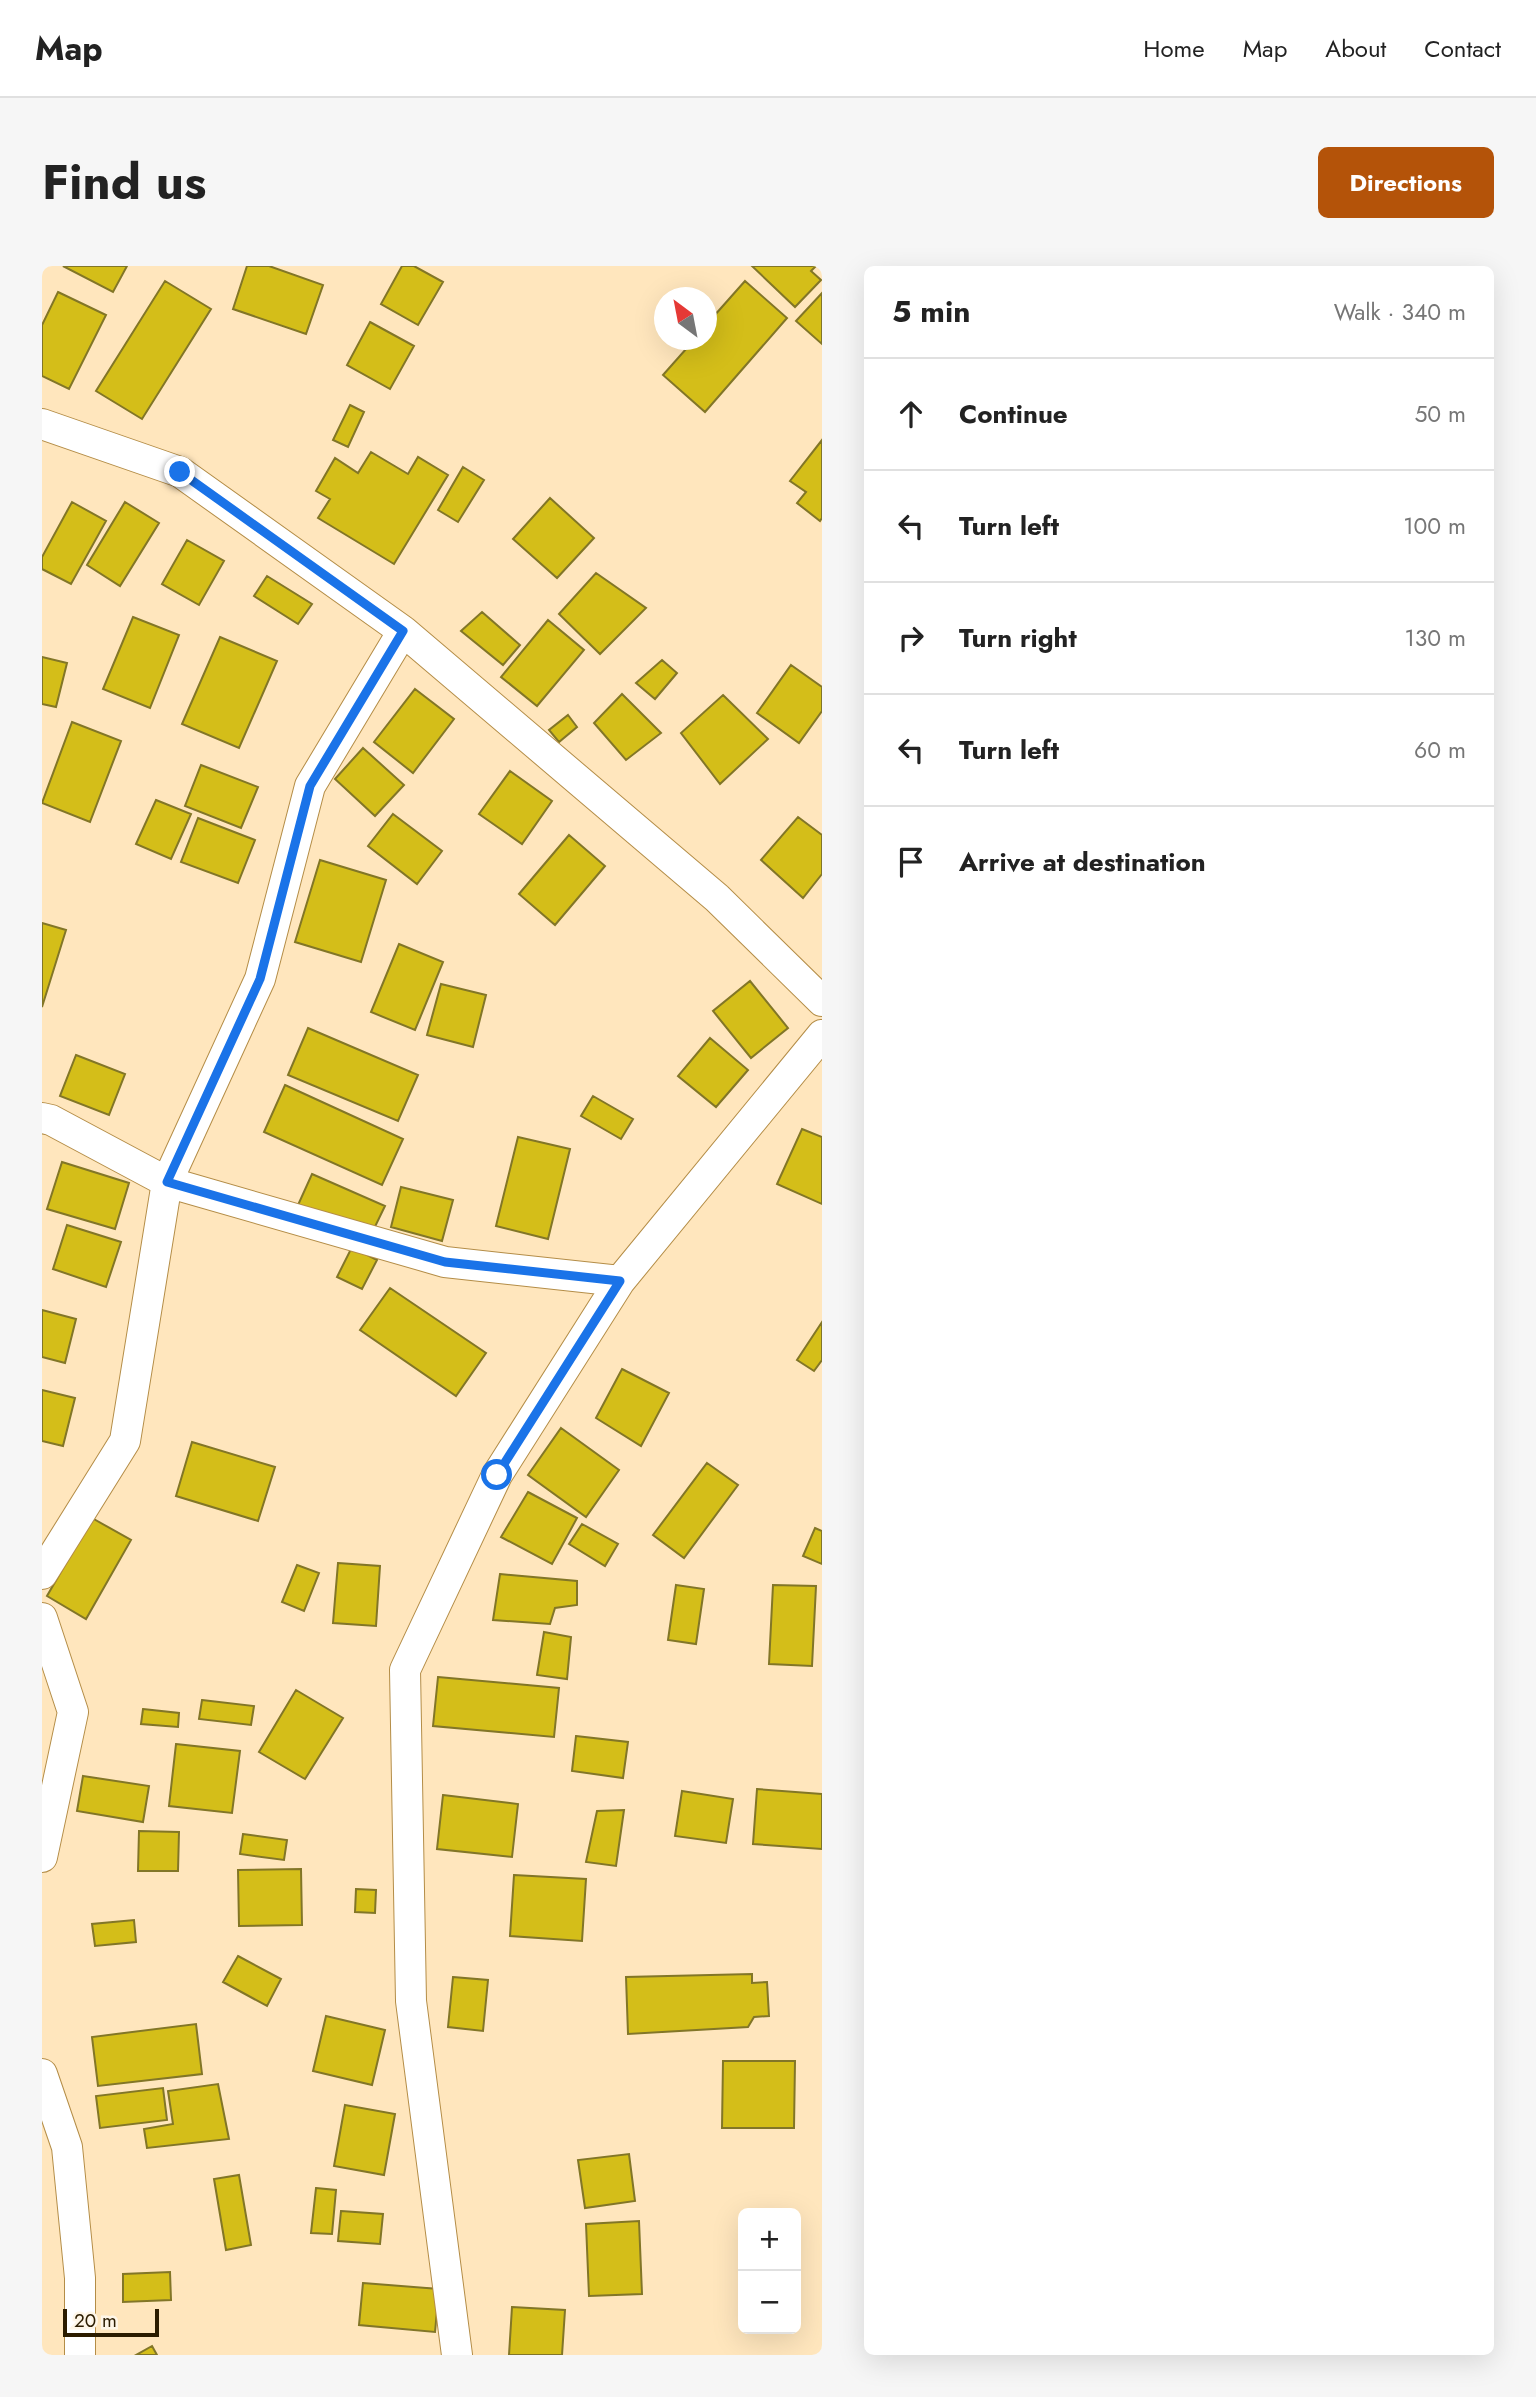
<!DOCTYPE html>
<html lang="en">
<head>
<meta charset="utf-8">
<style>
	:root { --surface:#fff; --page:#f6f6f6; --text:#222; --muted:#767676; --line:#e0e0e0; --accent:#b45309 }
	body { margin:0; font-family:Jost,sans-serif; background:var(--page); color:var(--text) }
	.controls { position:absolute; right:21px; bottom:21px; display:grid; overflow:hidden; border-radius:10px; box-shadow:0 7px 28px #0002 }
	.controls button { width:63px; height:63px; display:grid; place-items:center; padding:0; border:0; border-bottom:2px solid var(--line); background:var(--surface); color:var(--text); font:35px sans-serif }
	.compass { position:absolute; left:612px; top:21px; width:63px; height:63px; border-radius:50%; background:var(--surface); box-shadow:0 7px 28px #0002; rotate:328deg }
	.scale { position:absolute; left:21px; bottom:18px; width:96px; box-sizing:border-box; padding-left:7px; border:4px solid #2b1c00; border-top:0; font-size:19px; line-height:24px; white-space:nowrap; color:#2b1c00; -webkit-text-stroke:5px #fef6e8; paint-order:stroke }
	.stop { position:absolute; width:21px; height:21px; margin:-16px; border:5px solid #1a73e8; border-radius:50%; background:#fff }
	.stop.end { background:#1a73e8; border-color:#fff; box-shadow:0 2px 7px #0008 }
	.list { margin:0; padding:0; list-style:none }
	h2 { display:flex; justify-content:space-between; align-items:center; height:91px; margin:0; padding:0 28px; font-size:30px }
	h2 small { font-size:23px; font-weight:400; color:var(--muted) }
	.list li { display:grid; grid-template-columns:46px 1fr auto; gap:21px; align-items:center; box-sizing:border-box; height:112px; padding:0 28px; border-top:2px solid var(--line) }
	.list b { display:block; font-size:26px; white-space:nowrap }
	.list em { font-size:23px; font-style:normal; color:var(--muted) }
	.icon { flex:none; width:38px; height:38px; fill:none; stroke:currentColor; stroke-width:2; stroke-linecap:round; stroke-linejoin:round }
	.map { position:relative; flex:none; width:780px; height:2089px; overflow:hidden; border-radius:10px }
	header { display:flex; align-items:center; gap:42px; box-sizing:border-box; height:98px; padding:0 35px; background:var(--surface); border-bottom:2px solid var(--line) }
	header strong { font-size:33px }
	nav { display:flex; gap:38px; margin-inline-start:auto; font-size:24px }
	.intro { display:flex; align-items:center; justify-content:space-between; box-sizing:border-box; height:168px; padding:0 42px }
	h1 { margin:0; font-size:49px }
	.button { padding:18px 32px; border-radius:10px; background:var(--accent); color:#fff; font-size:24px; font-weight:700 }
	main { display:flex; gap:42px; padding:0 42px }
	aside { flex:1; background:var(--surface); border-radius:10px; box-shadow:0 7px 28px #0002 }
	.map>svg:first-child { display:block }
</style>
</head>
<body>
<header>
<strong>Map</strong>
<nav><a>Home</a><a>Map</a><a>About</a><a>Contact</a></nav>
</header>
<div class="intro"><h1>Find us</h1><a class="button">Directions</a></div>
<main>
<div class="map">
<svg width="780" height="2089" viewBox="0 0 780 2089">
	<rect width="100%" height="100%" fill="#ffe6bd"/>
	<path fill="#d4be19" stroke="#827627" stroke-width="2" d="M21,0H85L71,26Z
		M205,0H227L281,19L264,68L191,43Z
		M360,0H372L401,16L376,59L339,38Z
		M710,0H774L769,5L779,14L753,41Z
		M123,15L169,43L100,153L54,125Z
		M703,15L745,52L663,146L621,109L652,74H664V59Z
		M16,26L64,49L27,123L0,110V59Z
		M780,27V78L754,55Z
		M328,56L372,80L348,123L305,99Z
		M308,139L322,146L306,181L291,174Z
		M780,174V252L778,255L755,237L764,226L748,215Z
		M329,186L366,208L376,191L406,209L352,298L276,252L288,233L274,225L293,192L316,207Z
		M421,201L442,214L416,256L396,244Z
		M508,232L552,272L515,312L471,273Z
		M30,236L64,255L29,318L0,303V291Z
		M83,236L117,257L78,320L45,299Z
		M145,274L182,295L157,339L120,318Z
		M554,307L604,342L558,388L517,348Z
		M225,310L270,338L256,358L212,330Z
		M440,346L478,379L461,399L419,365Z
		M91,351L137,369L108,442L61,423Z
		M506,354L542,384L495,440L459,411Z
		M178,371L235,395L197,482L140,458Z
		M0,391L25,397L14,441L0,438Z
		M620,394L635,407L613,433L594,417Z
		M749,399L780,421V445L757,477L715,447Z
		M373,423L412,453L371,507L332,476Z
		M580,428L619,467L584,494L552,457Z
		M681,429L726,473L678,518L639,467Z
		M526,449L535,461L517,476L507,464Z
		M30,456L79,475L48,556L0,537Z
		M321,482L362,519L333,550L293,513Z
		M159,499L216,521L199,562L143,540Z
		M468,505L510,535L480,578L437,548Z
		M114,534L149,548L129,593L94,578Z
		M351,548L400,585L375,618L326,580Z
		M756,551L780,569V608L761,632L719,594Z
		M156,552L213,574L196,617L139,596Z
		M527,569L563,600L513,659L477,628Z
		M278,594L344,614L319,696L253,676Z
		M0,657L24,664L0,741Z
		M357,678L401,696L373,764L329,746Z
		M708,715L746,762L709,792L671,745Z
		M399,718L444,729L431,781L385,769Z
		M266,762L376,809L356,855L246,809Z
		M668,772L706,804L674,841L636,810Z
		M34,789L83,808L67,849L18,830Z
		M243,819L361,873L340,919L222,866Z
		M551,830L591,853L579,873L539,850Z
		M760,863L780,871V938L735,918Z
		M476,871L528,883L506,973L454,960Z
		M20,896L87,917L73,963L5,943Z
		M270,908L343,940L328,971L256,939Z
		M359,921L411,934L400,975L349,961Z
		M25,959L79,976L64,1021L11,1003Z
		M310,981L335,994L320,1023L295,1011Z
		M348,1022L444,1087L414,1130L318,1064Z
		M0,1044L34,1053L23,1097L0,1091Z
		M780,1056V1094L772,1105L755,1094Z
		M580,1103L627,1127L599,1180L554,1152Z
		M0,1124L33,1132L21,1180L0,1175Z
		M519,1162L577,1204L544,1251L486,1209Z
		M150,1176L233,1201L216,1255L134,1230Z
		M665,1197L696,1219L642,1292L611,1269Z
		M486,1226L535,1252L510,1298L459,1271Z
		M50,1252L89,1274L44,1353L5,1330Z
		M540,1258L576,1278L563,1300L527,1278Z
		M773,1262L780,1265V1298L761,1290Z
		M296,1297L338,1300L334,1360L291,1357Z
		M255,1299L277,1307L262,1345L240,1336Z
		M458,1308L535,1315V1339L513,1342L508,1358L451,1354Z
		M634,1319L662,1323L654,1378L626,1374Z
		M731,1319L774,1320L770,1400L727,1398Z
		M502,1366L529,1371L525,1413L495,1409Z
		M396,1411L517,1422L512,1471L391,1460Z
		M254,1424L301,1452L263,1513L217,1486Z
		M160,1434L212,1440L209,1459L157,1453Z
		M101,1443L137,1447L136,1461L99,1458Z
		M534,1470L586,1476L581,1512L530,1505Z
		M134,1478L198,1485L190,1547L127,1540Z
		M41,1510L107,1520L101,1556L35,1545Z
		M715,1523L780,1528V1583L711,1578Z
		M640,1525L691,1533L684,1577L633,1570Z
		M401,1529L476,1538L470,1591L395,1583Z
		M582,1544L574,1600L544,1596L555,1545Z
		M97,1565L137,1566L136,1605H96Z
		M201,1568L245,1574L242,1594L198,1588Z
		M259,1603L260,1659L197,1660L196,1604Z
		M472,1609L544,1613L540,1675L468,1670Z
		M314,1623L334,1624L333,1647L313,1646Z
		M92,1654L94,1676L53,1680L50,1658Z
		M196,1690L239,1713L225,1740L181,1716Z
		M710,1708V1717L725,1716L727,1750L712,1751L706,1761L586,1768L584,1711Z
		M411,1711L446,1714L441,1765L406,1761Z
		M284,1750L343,1764L330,1819L271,1805Z
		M154,1758L160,1808L56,1820L50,1771Z
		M681,1795H753L752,1862H680Z
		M176,1818L187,1873L105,1882L102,1863L131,1858L126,1825Z
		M121,1822L125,1854L58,1862L54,1830Z
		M303,1839L353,1848L342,1909L292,1900Z
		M587,1888L593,1935L543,1942L536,1894Z
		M197,1909L209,1979L184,1984L172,1913Z
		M274,1922L294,1924L290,1968L269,1967Z
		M299,1945L341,1948L338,1978L296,1975Z
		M597,1955L600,2028L547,2030L544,1958Z
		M128,2006L129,2034L81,2036V2008Z
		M321,2017L397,2023L393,2066L317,2059Z
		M470,2041L523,2044L520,2089H467Z
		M110,2080L115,2089H94Z"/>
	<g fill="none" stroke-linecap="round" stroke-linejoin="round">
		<defs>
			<path id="street" d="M0,158L138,206L361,365L675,632L780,735
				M0,852L9,854L125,916L403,996L578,1015
				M0,1308L83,1175L125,916L218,713L268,520L361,365
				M0,1352L31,1446L0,1591
				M0,1808L25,1881L38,2012V2089
				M415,2089L369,1735L363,1404L455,1209L578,1015L780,769"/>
		</defs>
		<use href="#street" stroke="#b48d47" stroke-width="32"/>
		<use href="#street" stroke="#fff" stroke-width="30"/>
	</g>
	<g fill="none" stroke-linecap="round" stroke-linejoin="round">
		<path stroke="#1a73e8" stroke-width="9" d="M138,206L361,365L268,520L218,713L125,916L403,996L578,1015L455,1209"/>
	</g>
</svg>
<div class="controls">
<button>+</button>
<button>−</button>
</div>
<svg class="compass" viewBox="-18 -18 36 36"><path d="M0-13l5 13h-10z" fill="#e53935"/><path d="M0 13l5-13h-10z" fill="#767676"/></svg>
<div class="scale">20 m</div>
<div class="stop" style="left:455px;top:1209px"></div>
<div class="stop end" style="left:138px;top:206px"></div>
</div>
<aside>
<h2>5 min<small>Walk · 340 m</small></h2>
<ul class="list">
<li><svg class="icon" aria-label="ahead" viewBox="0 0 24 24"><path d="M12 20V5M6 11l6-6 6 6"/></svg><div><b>Continue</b></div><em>50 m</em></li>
<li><svg class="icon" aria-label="left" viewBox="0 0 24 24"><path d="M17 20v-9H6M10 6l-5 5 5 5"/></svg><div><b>Turn left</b></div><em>100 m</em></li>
<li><svg class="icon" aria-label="right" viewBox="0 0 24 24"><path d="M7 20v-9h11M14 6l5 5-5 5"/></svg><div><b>Turn right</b></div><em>130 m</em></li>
<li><svg class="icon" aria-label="left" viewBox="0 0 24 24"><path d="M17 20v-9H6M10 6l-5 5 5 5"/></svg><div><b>Turn left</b></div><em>60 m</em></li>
<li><svg class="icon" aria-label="arrive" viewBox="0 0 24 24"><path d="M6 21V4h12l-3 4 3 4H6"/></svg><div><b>Arrive at destination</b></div></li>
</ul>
</aside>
</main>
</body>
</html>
